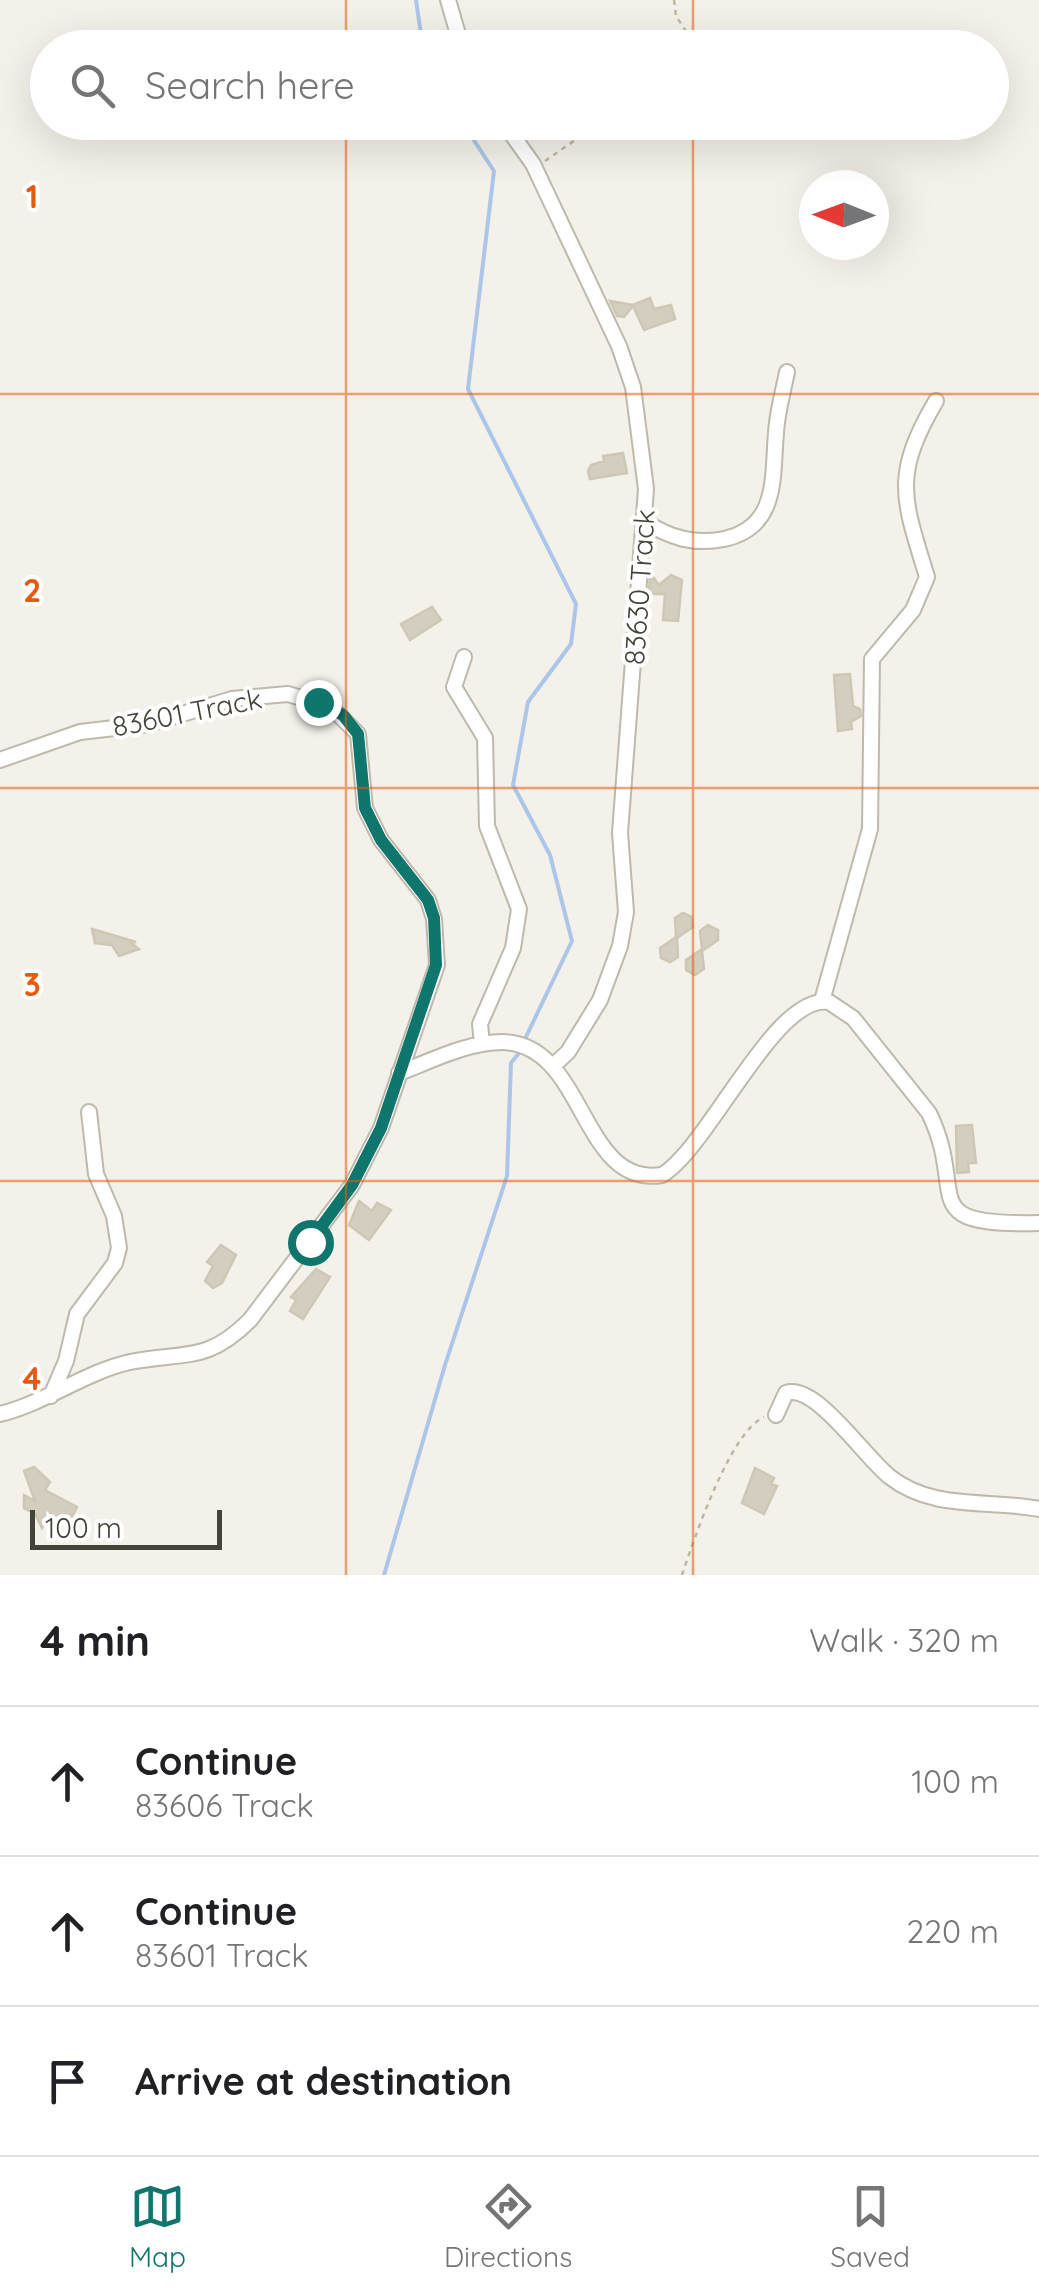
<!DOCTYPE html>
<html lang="en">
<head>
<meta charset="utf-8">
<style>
	:root { --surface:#fff; --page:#f6f6f6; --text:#202124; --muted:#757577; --line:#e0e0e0; --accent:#0f766e }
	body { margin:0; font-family:Quicksand,sans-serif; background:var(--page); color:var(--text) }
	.compass { position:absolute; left:799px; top:170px; width:90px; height:90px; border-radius:50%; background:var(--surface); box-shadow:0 10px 40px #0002; rotate:271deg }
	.scale { position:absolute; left:30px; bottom:25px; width:192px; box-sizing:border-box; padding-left:10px; border:5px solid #454238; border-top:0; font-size:28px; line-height:35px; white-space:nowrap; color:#454238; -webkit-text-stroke:8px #fff; paint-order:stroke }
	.stop { position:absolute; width:30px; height:30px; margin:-22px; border:8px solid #0f766e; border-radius:50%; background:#fff }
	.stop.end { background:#0f766e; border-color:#fff; box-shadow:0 2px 10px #0008 }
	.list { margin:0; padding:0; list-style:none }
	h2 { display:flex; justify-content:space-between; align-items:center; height:130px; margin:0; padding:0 40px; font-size:42px }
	h2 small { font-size:32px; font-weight:400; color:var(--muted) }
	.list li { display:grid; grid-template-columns:65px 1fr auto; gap:30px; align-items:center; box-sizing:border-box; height:150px; padding:0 40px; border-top:2px solid var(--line) }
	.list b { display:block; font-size:38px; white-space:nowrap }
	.list p { margin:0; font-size:32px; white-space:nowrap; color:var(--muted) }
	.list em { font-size:32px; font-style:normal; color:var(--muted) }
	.icon { flex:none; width:55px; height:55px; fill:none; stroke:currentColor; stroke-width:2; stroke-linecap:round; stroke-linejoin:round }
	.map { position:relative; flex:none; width:1039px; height:1575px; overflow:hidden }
	.search { position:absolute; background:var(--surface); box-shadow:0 10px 40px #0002; left:30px; right:30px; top:30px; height:110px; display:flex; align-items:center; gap:25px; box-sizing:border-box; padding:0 35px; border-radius:55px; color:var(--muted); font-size:38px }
	.sheet { height:580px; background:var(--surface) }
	nav { display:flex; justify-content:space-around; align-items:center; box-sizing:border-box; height:140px; border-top:2px solid var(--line); background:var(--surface); font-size:28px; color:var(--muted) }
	nav a { display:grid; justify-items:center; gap:5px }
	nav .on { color:var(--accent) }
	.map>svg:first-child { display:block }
</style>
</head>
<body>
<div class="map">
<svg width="1039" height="1575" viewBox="0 0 1039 1575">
	<rect width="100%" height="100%" fill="#f3f1e9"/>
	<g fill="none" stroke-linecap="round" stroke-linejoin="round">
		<path stroke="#acc6e9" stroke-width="4" d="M416,0L423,48
			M462,122L494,171L468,389L576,604L571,644L528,702L513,785L550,855L572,941L523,1043
			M384,1575L445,1365L507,1176L511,1063L519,1053"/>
	</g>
	<path fill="#d3cec0" stroke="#cdc7b4" stroke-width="2.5" d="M650,298L654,309L671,305L675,319L644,330L633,306L624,317L617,316L610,301L633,305Z
		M623,453L627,473L590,479L588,471L591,465L604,461L603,456Z
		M650,573L659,585L671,575L682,580L678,621L663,620L665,594H649Z
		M432,607L441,620L410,640L401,624Z
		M850,674L853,706L860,709L861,716L851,722L852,729L838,731L834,675Z
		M683,913L692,917L693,927L677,938L678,957L670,962L661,958L660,948L676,937L675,918Z
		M708,925L718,930V940L702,951L704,969L695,975L686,970V960L702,949L700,931Z
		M92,929L136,942L131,943L139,949L119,956L112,945L95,943Z
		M972,1125L976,1163H968L969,1172L957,1173L956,1126Z
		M359,1201L372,1211L377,1203L391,1210L369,1240L349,1225Z
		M221,1245L236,1255L222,1283L213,1288L205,1281L213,1266L207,1262Z
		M316,1269L330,1277L303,1319L290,1311L296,1300L291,1297Z
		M34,1467L50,1482L45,1490L77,1507L69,1523L50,1513L42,1528L35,1514L24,1508V1495L35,1501L24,1471Z
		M755,1468L774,1478L771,1484L777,1486L764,1514L742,1503Z"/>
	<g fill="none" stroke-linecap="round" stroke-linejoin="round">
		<defs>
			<path id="minor" d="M448,0L462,48
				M503,122L533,164L619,346L633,387L646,489L620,833L626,912L620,946L600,1000L568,1052L554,1065
				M644,521C670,538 694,545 724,539C779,527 772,477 776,433C777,413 783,392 787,372
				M464,657L454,687L485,738L487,826L519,909L513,948L480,1024L482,1044
				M0,760L80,732L149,724L232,699L288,694L331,707L358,734L365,808L381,840L428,900L434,919L437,965L381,1128L352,1185L250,1320C206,1364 184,1351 130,1362C85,1372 45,1403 0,1414
				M822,1001L870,829L872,659L913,610L927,577C903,498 892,476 936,401
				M399,1073C431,1061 468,1042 502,1042C586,1043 580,1188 662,1175C710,1146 775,993 829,1002L853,1018L929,1113C969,1195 911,1226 1039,1223
				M51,1396L66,1361L77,1314L115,1263L119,1248L114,1216L96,1174L89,1112
				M776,1415L786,1393C816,1383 865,1458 890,1477C933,1511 988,1499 1039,1509"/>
		</defs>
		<use href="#minor" stroke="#bdbaac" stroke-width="18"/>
		<path stroke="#bdb89f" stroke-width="2.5" stroke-dasharray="5 5" stroke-linecap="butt" d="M674,0L676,16L691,39L689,48
			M545,161L601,122
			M682,1575C694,1539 730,1432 764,1417"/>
		<use href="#minor" stroke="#fff" stroke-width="14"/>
	</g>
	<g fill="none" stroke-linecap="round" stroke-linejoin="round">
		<path stroke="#0f766e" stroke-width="12" d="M310,1242L352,1185L381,1128L436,965L434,918L428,900L381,840L365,808L358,734L343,715L318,702"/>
	</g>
	<path fill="none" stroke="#e8590c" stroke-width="2.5" stroke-opacity="0.55" d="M346,0V48M693,0V48M346,122V1575M693,122V1575M0,394H1039M0,788H1039M0,1181H1039"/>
	<g text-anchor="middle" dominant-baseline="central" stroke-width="8" stroke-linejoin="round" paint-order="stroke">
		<g font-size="28" fill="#454238" stroke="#fff">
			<text transform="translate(639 587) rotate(-86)">83630 Track</text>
			<text transform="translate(187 712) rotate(-11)">83601 Track</text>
		</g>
	</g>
	<g font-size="32" text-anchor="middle" font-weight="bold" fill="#e8590c" stroke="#fff" stroke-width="8" stroke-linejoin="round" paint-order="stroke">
		<text x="32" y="208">1</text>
		<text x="32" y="602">2</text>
		<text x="32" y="996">3</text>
		<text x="32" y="1390">4</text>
	</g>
</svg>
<svg class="compass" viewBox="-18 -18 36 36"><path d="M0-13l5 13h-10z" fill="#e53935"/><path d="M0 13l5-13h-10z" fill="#757577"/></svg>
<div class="scale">100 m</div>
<div class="stop" style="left:310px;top:1242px"></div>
<div class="stop end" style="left:318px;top:702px"></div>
<div class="search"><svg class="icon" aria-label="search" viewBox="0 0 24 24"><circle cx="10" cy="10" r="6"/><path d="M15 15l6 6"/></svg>Search here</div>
</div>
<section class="sheet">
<h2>4 min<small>Walk · 320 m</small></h2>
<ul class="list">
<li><svg class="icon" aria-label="ahead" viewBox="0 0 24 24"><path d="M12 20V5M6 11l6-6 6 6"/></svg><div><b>Continue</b><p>83606 Track</p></div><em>100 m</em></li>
<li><svg class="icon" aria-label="ahead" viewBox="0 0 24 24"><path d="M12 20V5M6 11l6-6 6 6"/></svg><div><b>Continue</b><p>83601 Track</p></div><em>220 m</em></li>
<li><svg class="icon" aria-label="arrive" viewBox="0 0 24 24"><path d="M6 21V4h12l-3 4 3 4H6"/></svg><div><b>Arrive at destination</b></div></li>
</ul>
</section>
<nav>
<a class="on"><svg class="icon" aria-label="map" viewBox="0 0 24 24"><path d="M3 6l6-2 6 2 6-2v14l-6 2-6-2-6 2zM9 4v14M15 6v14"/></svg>Map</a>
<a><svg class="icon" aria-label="directions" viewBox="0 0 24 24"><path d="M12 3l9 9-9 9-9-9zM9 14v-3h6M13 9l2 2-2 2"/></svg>Directions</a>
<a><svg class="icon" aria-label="saved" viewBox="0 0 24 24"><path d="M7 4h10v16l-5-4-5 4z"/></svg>Saved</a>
</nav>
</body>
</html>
